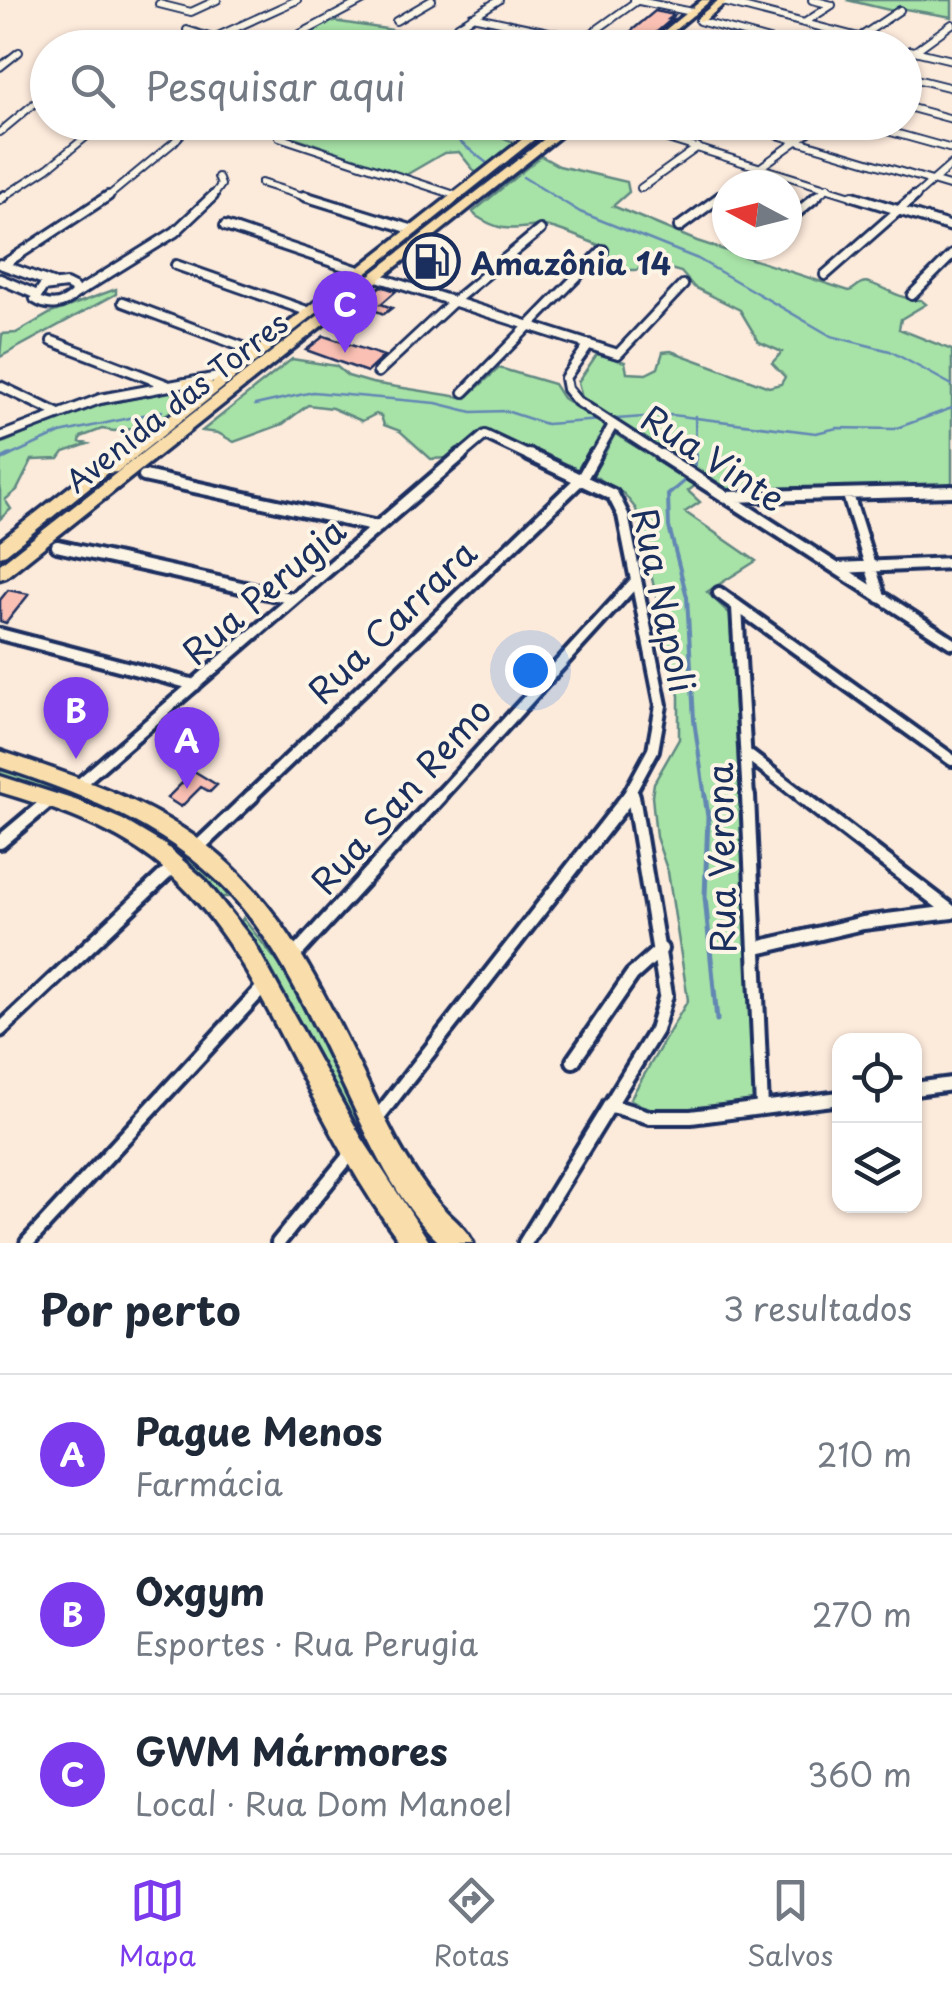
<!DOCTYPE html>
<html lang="pt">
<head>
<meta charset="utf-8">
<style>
	:root { --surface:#fff; --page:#f6f6f7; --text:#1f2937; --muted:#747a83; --line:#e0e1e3; --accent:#7c3aed }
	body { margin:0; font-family:"Playpen Sans",sans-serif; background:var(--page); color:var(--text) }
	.controls { position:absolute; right:30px; bottom:30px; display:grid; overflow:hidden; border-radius:20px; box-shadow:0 2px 8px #0004 }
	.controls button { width:90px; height:90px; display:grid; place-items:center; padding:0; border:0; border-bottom:2px solid var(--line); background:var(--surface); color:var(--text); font:50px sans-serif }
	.compass { position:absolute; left:712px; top:170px; width:90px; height:90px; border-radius:50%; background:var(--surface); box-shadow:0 2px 8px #0004; rotate:277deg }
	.you { position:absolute; left:530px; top:670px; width:35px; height:35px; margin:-25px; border:8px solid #fff; border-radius:50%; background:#1a73e8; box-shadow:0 0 0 15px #1a73e833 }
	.badge { display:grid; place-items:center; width:65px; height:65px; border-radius:50%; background:var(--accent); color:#fff; font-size:32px; font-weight:700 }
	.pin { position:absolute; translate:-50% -82px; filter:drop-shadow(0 2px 5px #0008) }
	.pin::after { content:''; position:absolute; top:52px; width:35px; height:30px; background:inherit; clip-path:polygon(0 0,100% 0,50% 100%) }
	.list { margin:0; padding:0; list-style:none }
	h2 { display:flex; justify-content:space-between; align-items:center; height:130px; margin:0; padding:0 40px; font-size:42px }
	h2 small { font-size:32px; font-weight:400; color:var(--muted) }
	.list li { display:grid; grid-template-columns:65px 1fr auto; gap:30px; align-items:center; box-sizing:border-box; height:160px; padding:0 40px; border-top:2px solid var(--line) }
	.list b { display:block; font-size:38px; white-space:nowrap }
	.list p { margin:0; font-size:32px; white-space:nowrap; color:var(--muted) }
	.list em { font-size:32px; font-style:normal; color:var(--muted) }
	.icon { flex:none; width:55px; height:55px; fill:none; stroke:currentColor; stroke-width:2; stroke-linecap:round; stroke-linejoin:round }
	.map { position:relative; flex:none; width:952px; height:1243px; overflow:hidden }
	.search { position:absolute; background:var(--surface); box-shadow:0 2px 8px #0004; left:30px; right:30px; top:30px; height:110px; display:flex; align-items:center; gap:25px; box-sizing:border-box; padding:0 35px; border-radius:55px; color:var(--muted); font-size:38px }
	.sheet { height:610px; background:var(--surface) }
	nav { display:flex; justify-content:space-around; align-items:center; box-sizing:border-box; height:140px; border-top:2px solid var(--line); background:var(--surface); font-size:28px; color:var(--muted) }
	nav a { display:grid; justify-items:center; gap:5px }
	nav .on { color:var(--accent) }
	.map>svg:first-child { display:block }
</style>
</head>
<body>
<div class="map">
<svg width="952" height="1243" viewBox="0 0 952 1243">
	<rect width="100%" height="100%" fill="#fceadb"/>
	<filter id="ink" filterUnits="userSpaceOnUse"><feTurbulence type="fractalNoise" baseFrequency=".01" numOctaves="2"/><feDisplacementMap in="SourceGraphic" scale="20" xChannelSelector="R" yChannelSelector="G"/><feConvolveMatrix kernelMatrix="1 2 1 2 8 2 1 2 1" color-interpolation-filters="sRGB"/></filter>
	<g filter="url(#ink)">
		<path fill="#a7e2a7" stroke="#618882" stroke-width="2.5" d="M847,0H952V17L899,8L893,11Z
			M333,21L399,31L410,37L408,42L413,47L279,48Z
			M283,123H490L488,132L517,143L476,173L459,152L444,153L406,175L285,134Z
			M541,156L559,166L627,182L629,192L613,206L697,241L849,291C854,290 857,285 862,283C871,278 901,302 921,300L926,304L901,319L899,329L952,350V485L729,492L582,398L578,382L597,354L625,362L627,373L646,374L658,368L663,352L671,351L769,387L781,384L785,377L772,363L782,352L759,342L740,310L694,287L681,272L645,262L637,270H618L608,262L609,249C594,244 552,224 538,226C511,229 503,233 476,216L473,212Z
			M116,289V294L0,357L2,334L16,333L51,313Z
			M292,359L336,366L348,376L372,383L466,398L499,368L554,384L563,398L607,426L579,473L484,430L448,458L431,459L400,431L384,425L381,416L376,414L362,421L332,408L308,405L283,424L234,442L218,433L202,431Z
			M201,385L204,388L148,427L114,431L102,429L81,437L80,442L88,444L64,452L59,459L32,460L17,490L5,500L11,509L0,519V444L86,408Z
			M615,434L697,484L688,491L700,502L685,512L756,561L707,592L730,614L756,1104L651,1111L630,1099L688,1000L668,872L656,837L652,796L654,783L679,739V696L636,509L624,494L593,475Z
			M0,770C84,792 174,826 229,897H219L197,874L0,780Z
			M243,918L289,977L368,1129L450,1243H429L345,1113L286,999L241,922Z"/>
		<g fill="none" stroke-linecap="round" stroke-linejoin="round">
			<path stroke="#6287b3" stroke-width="2.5" d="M314,42L336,48
				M435,122L488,164
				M523,177L580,212L698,259L831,336L890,351L952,385
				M255,405L313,392L436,403L472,412L506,411L546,424L672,415L816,433L837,428L894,429L952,408
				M695,416L696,458
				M5,458L60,433L162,411"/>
			<path stroke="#6287b3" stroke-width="4" d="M0,460L10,455
				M694,471L696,455
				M688,478L668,495L669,527L687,597L694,720L705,798"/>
			<path stroke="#6287b3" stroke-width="5" d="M705,796L708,817L705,897L717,1020"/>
		</g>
		<path fill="#fbc0b4" stroke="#1b2f5e" stroke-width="2.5" d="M655,11L674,15L669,19H672L650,38L630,32Z
			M381,286L396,291L381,304L392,308L384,314L358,304Z
			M324,336L384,356L367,372L306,350Z
			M8,590L29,594L6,623L0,621V600Z
			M194,771L217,785L210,792L201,787L181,807L167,798Z"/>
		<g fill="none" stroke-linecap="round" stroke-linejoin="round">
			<defs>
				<path id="street-far3" d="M634,0L692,12
					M812,0L832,5
					M723,2L901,48
					M159,4L191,12L217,0
					M472,16L582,39
					M396,21L432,0
					M699,21L798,48
					M804,23L832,5
					M458,26L499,0
					M187,30L244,48
					M220,35L297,0
					M860,37L900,10
					M673,41L695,48
					M274,48L364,0
					M496,48L527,28
					M571,48L638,0
					M910,50L952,60
					M904,59L952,24
					M0,67L19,52
					M904,76L952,88
					M904,106L952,119
					M277,122L279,137L458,196
					M613,122L861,199
					M734,122L952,187
					M855,122L952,149
					M0,132L48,92
					M261,183L312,199
					M736,185L823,122
					M641,188L698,147
					M0,199L48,168L104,122
					M105,199L174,142L192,122
					M211,199L221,185L218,177
					M718,199L727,192
					M814,199L828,187
					M912,199L952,164"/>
				<path id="street-far2" d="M304,196L414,230
					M853,196L952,227
					M0,199L4,196
					M787,221L817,196
					M225,226L362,272
					M679,227L721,196
					M0,264L52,283
					M3,265L108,196
					M176,265L310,312
					M825,275L915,196
					M377,277L618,354L683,285
					M0,279L35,294
					M66,284L74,288L75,294C63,306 49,308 35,299L43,287Z
					M75,294L175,232L213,196
					M912,295L952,255
					M123,302L259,353
					M52,341L167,385
					M589,344L565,378L567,389L577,401L665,458
					M378,372L453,302L540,230
					M0,386L57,413
					M464,392L603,250
					M0,437L100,399L229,375
					M458,458L485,435L534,458
					M594,458L613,425"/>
				<path id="street-far1" d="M529,455L613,495L623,515L661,705L653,750L627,798
					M661,455L952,643
					M144,476L378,527
					M848,495L880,597
					M726,497L952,491
					M57,546L294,599
					M838,568L952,563
					M719,593L952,760
					M737,607L748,798
					M0,634L195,685
					M748,755L804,798
					M77,786L461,455
					M632,792L633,798
					M249,798L582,478L595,455
					M438,798L635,582"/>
				<path id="street" d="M748,796L762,1108
					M801,796L952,912
					M0,842L51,799
					M196,849L252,796
					M757,948L863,923L952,912
					M291,959L440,796
					M0,1030L174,866
					M573,1061L632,975L661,949
					M914,1089L952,1084
					M609,1105L649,1117H691L840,1098
					M374,1122L629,796
					M27,1243L266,984
					M278,1243L353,1151
					M525,1243L656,1030L666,995L633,796"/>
				<path id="primary" d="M702,0H711L653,48H643Z
					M719,0H729L704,21H698V17Z
					M544,122H556L117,472L107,473L6,554L0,556V541L114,452H124L203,390L183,386V380H206L212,383Z
					M566,122H578L6,577L0,579V564Z
					M0,751C81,778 168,806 231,866C309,939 347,1047 396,1140C408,1162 422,1184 438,1203C450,1217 466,1227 473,1243H440C396,1202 371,1143 345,1089C314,1026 286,959 240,905C180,832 88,796 0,767Z
					M0,776L78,801L123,820L165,845L204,879L253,941L361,1137L430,1243H401C361,1190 330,1131 300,1072C260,995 223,914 153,860C108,826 53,808 0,792Z"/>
			</defs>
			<use href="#street-far3" stroke="#1b2f5e" stroke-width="10"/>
			<use href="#street-far2" stroke="#1b2f5e" stroke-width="14"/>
			<use href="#street-far1" stroke="#1b2f5e" stroke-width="18"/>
			<use href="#street" stroke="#1b2f5e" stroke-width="20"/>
			<use href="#primary" stroke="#1b2f5e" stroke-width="7"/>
			<use href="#street-far3" stroke="#fcf5e5" stroke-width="6"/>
			<use href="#street-far2" stroke="#fcf5e5" stroke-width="8"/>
			<use href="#street-far1" stroke="#fcf5e5" stroke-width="10"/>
			<use href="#street" stroke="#fcf5e5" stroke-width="12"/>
			<use href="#primary" fill="#f9deab" fill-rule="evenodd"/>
		</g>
	</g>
	<defs>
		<symbol id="fuel-ring" viewBox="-11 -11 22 22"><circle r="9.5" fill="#fcf5e5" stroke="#1b2f5e" stroke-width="1.5"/><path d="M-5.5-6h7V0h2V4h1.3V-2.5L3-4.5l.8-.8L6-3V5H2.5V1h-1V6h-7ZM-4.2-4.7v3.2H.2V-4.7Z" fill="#1b2f5e"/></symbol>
	</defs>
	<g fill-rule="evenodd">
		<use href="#fuel-ring" x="400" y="230" width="63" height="63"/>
	</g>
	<g text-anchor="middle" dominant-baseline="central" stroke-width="8" stroke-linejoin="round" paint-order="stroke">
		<g font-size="30" font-weight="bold" fill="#1b2f5e" stroke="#fcf5e5" text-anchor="start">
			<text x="471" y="262">Amazônia 14</text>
		</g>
		<g font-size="30" fill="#1b2f5e" stroke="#fcf5e5">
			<text transform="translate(176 401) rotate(-38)">Avenida das Torres</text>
		</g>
		<g font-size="35" fill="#1b2f5e" stroke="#fcf5e5">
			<text transform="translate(714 457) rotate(33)">Rua Vinte</text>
			<text transform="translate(263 590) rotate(-41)">Rua Perugia</text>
			<text transform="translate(665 600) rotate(78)">Rua Napoli</text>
			<text transform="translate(391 621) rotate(-44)">Rua Carrara</text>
			<text transform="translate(400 795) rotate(-48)">Rua San Remo</text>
			<text transform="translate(720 858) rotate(-91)">Rua Verona</text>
		</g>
	</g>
</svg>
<div class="controls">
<button><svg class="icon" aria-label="locate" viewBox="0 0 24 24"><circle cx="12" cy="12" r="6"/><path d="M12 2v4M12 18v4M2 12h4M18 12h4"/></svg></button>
<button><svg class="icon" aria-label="layers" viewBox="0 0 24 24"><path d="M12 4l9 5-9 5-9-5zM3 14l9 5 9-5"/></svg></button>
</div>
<svg class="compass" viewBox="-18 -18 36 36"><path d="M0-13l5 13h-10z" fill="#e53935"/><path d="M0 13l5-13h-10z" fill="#747a83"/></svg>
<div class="you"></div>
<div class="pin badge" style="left:187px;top:789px">A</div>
<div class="pin badge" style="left:76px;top:759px">B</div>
<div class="pin badge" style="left:345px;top:353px">C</div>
<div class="search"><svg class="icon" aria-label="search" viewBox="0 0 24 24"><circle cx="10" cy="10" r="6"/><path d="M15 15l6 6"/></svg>Pesquisar aqui</div>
</div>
<section class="sheet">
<h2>Por perto<small>3 resultados</small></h2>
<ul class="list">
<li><span class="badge">A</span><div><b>Pague Menos</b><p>Farmácia</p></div><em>210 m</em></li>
<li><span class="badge">B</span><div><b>Oxgym</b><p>Esportes · Rua Perugia</p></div><em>270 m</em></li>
<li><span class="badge">C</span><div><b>GWM Mármores</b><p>Local · Rua Dom Manoel</p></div><em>360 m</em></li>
</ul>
</section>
<nav>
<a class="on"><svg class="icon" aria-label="map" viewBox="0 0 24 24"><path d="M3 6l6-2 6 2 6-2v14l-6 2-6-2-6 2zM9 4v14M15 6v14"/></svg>Mapa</a>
<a><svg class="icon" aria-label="directions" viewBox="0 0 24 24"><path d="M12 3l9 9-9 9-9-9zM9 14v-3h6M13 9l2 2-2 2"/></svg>Rotas</a>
<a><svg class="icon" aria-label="saved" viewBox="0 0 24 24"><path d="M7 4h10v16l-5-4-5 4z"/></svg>Salvos</a>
</nav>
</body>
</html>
